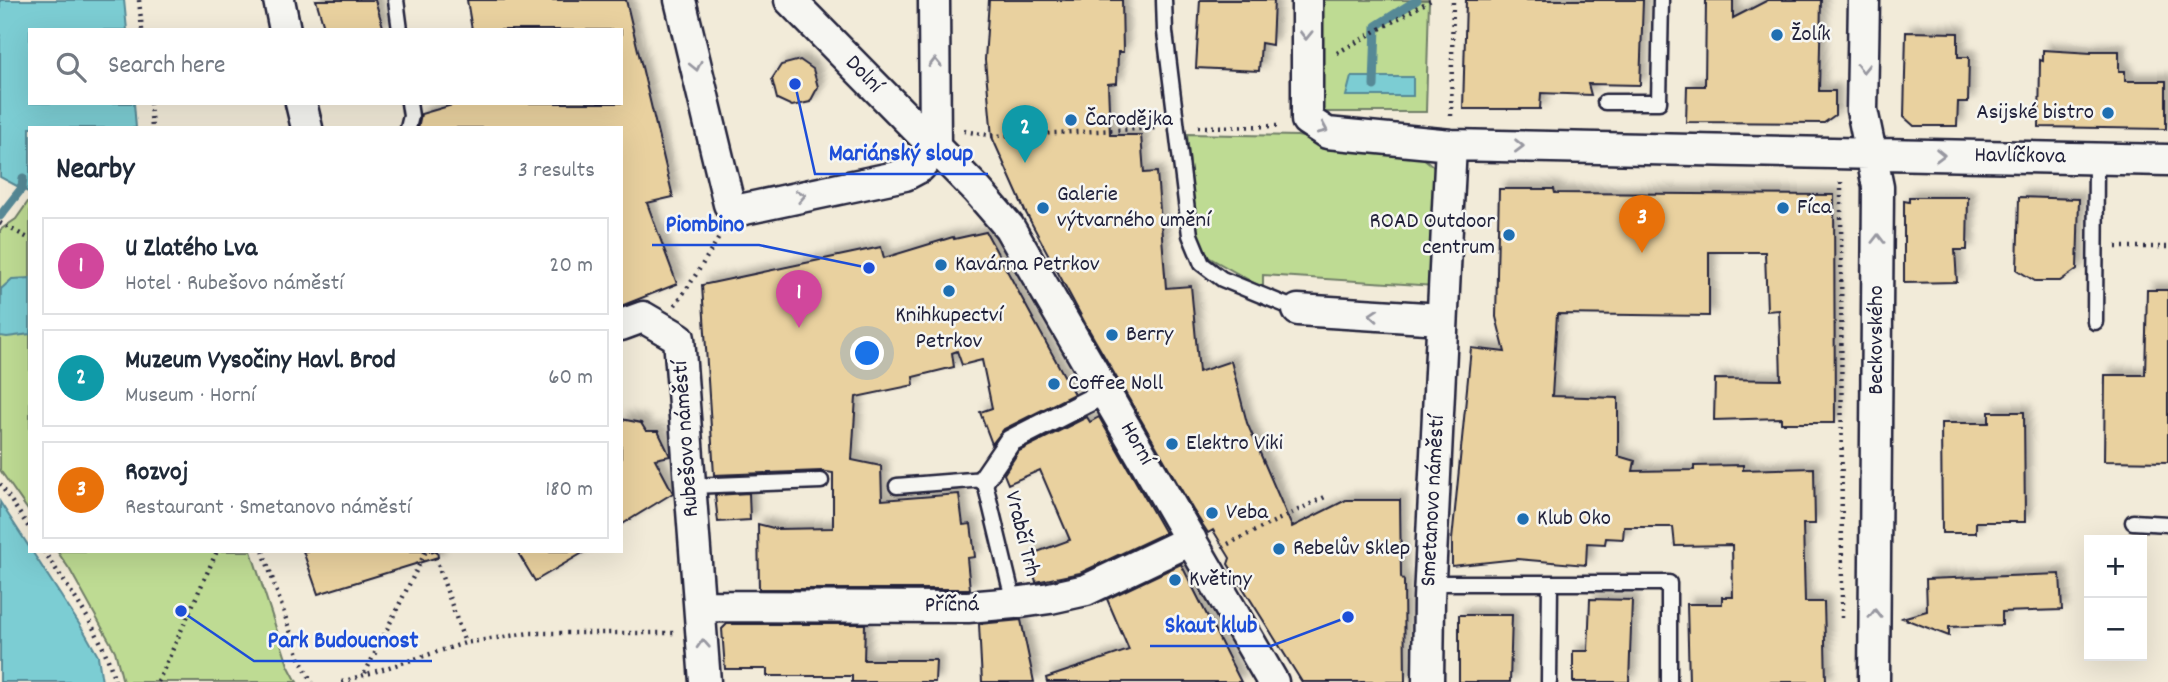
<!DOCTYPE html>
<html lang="en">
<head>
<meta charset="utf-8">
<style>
	:root { --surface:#fff; --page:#f6f6f7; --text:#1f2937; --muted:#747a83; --line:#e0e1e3; --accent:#1f6fb2 }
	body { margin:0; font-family:Dekko,sans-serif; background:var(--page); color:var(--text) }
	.controls { position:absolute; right:21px; bottom:21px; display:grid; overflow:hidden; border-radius:0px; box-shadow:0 7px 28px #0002 }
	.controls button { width:63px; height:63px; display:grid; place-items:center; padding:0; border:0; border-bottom:2px solid var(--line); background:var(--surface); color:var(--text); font:35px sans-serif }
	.you { position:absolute; left:868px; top:354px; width:24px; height:24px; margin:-18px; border:5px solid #fff; border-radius:50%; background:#1a73e8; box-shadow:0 0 0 10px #1a73e833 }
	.badge { display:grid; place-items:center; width:46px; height:46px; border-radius:50%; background:var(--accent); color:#fff; font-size:23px; font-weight:700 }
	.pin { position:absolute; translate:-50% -58px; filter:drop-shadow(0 2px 4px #0008) }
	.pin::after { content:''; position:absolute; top:37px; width:24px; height:21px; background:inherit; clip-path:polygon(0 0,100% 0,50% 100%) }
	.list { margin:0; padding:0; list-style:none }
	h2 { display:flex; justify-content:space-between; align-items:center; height:91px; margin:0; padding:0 28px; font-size:30px }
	h2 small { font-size:23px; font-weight:400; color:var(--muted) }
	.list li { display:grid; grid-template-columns:46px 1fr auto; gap:21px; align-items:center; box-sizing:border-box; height:98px; margin:0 14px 14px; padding:0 14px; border:2px solid var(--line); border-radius:0px }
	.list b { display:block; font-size:26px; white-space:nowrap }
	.list p { margin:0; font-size:23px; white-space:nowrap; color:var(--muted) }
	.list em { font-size:23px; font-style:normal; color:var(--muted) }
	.icon { flex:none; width:38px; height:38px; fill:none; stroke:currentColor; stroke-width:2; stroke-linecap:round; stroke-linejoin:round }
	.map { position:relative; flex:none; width:2168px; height:682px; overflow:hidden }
	.search { position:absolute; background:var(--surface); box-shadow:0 7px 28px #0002; left:28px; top:28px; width:595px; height:77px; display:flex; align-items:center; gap:18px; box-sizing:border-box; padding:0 24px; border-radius:0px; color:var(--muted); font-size:26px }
	.panel { position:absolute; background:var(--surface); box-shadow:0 7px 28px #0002; left:28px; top:126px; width:595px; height:427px; border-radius:0px }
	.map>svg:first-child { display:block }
</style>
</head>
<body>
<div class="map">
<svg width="2168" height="682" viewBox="0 0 2168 682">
	<defs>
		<filter id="shadow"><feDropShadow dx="6" dy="-6" stdDeviation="3.5" flood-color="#0004"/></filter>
	</defs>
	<rect width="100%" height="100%" fill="#f2ebd9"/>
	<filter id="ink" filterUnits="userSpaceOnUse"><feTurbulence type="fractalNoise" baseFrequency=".0143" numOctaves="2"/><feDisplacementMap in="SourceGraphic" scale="14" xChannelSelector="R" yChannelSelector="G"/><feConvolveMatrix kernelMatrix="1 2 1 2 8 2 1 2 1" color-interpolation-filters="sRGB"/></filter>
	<g filter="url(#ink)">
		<path fill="#bedb93" stroke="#707e67" stroke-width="2" d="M1317,0H1429L1426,112H1320Z
			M1187,134L1297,136L1422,157L1433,166L1437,175L1435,286L1263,275V288L1203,254L1198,247Z
			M30,199V513L0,470V230L16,219Z
			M57,551H251L288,665L297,682H123L115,651L70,570Z"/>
		<path fill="#7bcdd3" stroke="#578996" stroke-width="2" d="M0,0H124L127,30H30V103H134L136,128H30V193L0,177Z
			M1351,77H1413V96H1346Z
			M30,278V334L7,337L0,336L1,289L12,279Z
			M0,502L85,633L98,656L102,682H0Z"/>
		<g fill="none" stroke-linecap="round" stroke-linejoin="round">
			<path stroke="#578996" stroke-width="9" d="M1374,86L1376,26L1417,0
				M0,216L22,188L23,178"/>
		</g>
		<path fill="#e9d19f" stroke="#22223b" stroke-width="2" filter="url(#shadow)" d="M316,0H375L384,30H325Z
			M467,0H626L673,197L647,203L677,284L621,306V128H418L421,114L459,103H621V30H472Z
			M989,0H1122L1123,52H1118L1117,83L1108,84L1110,135H1141L1144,173L1157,172L1166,288L1191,286L1199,372L1231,361L1247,423L1292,527L1346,500H1400L1401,577L1404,581L1405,682H1302L1228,564L1230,558L1213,530L1208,533L1193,510L1085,323L1025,211L992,137L985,60Z
			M1200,0H1274L1272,45L1261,43L1259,71L1196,68Z
			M1466,0H1643L1640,85L1588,84L1591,95L1541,93L1540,109H1463Z
			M1706,0H1733V18L1768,0H1821L1819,91H1835V115L1824,123L1686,122L1687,86H1705Z
			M1906,32L1958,33V57H1969L1968,102H1958L1957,126H1914L1904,117Z
			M2043,50L2091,53V51H2119V71H2125V81H2166V129L2039,127L2040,60L2043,61Z
			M800,60L813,69L818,87L810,102L792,106L777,99L772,79L781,65Z
			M1499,189H1554L1555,193L1834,195L1835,423H1781V418L1714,420L1715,379L1781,380L1779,310L1767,311L1765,252H1709V316L1557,314L1552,396L1618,398V456L1635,461L1633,471L1694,470V466L1743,465V470L1814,468L1815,524H1803L1805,602H1824L1826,682H1689L1687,604H1722V597H1733L1732,545L1675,546L1673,527H1624L1623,539L1606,538L1605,544L1587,543L1586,565L1517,559L1452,566V540L1471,348L1505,352L1496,317Z
			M1909,197H1968L1967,250H1955L1957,282L1904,283V201L1909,202Z
			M2019,197L2079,199L2077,269L2060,281H2035L2017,270Z
			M986,232L1074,394L1004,429L992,444L980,412L992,408L982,360L962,365L957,351L952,353L954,367L913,377L914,385L856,397L852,460L881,466L882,500L959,494L963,525L971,524L975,557L967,558L970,589H759L758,524L777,529L833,528V473L821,471L714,475L702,285L881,247L884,258L953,237L954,239Z
			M2147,290H2168V462L2104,461L2105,375H2145Z
			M1989,412H2024L2025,522H1976V533H1942L1941,423H1989Z
			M1087,417L1090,422L1099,417L1165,533L1080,573L1036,582L1029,555L1070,540L1040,470L1008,484L1004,474L1019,451Z
			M621,419L641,423L646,431H658L670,456L655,459L673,493L621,525Z
			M749,493L750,520L718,522L715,495Z
			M303,551H437L438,557L318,594Z
			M517,551H586L535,581Z
			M1181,564L1241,682H1047L1046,678L1129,650L1107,599Z
			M2060,574L2062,610L2002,612V625L1949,627V636L1902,618L1927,611L1926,579Z
			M1590,599L1632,600L1629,682H1573V651H1588Z
			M1459,615H1512L1510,682H1459Z
			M1021,620L1034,682H982L979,624Z
			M727,624H865L864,660H936L935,682H852V676H767V669H725L722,629Z"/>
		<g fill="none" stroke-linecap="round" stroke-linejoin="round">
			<defs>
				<path id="service" d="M396,0L400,30
					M1164,0L1165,32L1190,235L1202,264L1222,279L1298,310
					M1605,102H1659L1661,0
					M408,128L411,116L409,103
					M2095,322L2096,159
					M690,486L821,481
					M897,486L984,479L1014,603
					M2133,522L2168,524
					M1430,583H1669V682
					M1549,682L1550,583"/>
				<path id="pedestrian" d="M984,479L1010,441L1106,392"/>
				<path id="minor" d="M279,0L285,30
					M680,0L729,204L735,211L905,175L920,167L935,149L934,0
					M790,0L977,190L1009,227L1273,682
					M1307,0V120L1327,133L1451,145L2168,160
					M1864,0L1862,110L1878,187L1874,682
					M301,103L307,128
					M1298,310L1442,319
					M621,325L643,317L679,338L705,682
					M700,606L968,607L1014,603L1050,598L1086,590L1191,540
					M1428,682L1429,599L1451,145"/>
			</defs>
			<use href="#service" stroke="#22223b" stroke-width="19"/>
			<use href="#pedestrian" stroke="#22223b" stroke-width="26"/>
			<use href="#minor" stroke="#22223b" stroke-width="35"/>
			<path stroke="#22223b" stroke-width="4.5" stroke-dasharray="2 5" stroke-linecap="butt" d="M139,0L142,30
				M1337,53L1431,0
				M150,103L152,128
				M1451,116L1453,0
				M1198,127L1280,126
				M964,131L993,136L1158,128
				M1841,182L1842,618
				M0,223L30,239
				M2116,247H2168
				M675,305L690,284L720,236
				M0,484L30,529
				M1228,544L1325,497
				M44,551C71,593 103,633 115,682
				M263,551L300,660L312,682
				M433,551L465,643
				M365,673L426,551
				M158,682L217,551
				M342,682L465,643L529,633H674"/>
			<use href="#service" stroke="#f6f6f2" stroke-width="14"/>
			<use href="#pedestrian" stroke="#f6f6f2" stroke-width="21"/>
			<use href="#minor" stroke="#f6f6f2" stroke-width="30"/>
		</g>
		<defs><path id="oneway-chevron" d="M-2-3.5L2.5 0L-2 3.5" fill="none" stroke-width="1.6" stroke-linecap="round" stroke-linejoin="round" transform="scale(1.75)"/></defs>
		<g stroke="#9797a0">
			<use href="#oneway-chevron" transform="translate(1306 35) rotate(91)"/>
			<use href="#oneway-chevron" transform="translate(935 63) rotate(-91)"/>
			<use href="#oneway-chevron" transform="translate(696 66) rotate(77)"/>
			<use href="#oneway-chevron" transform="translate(1863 68) rotate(91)"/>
			<use href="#oneway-chevron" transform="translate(1323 129) rotate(24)"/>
			<use href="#oneway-chevron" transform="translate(1519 146) rotate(1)"/>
			<use href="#oneway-chevron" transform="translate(1940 155) rotate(1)"/>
			<use href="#oneway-chevron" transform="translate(801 196) rotate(-12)"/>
			<use href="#oneway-chevron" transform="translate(1878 239) rotate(-90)"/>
			<use href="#oneway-chevron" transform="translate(1374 315) rotate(-176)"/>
			<use href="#oneway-chevron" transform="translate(1875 614) rotate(-90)"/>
			<use href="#oneway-chevron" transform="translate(703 644) rotate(-93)"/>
		</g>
	</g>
	<g fill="#1f6fb2" stroke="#f6f6f2" stroke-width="2.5">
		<circle cx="1777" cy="35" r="7"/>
		<circle cx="2108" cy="113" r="7"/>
		<circle cx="1071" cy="120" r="7"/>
		<circle cx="1043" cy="208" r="7"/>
		<circle cx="1783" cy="208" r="7"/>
		<circle cx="1509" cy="235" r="7"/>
		<circle cx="941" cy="265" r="7"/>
		<circle cx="949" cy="291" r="7"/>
		<circle cx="1112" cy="335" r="7"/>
		<circle cx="1054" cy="384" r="7"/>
		<circle cx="1172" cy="444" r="7"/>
		<circle cx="1212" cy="513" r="7"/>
		<circle cx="1523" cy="519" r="7"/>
		<circle cx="1279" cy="549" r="7"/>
		<circle cx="1175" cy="580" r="7"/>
	</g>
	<g text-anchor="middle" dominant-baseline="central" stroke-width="5" stroke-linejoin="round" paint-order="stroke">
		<g font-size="23" fill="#22223b" stroke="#f6f6f2" text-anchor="start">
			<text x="1791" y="35">Žolík</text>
			<text x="2094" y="113" text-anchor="end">Asijské bistro</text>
			<text x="1085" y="120">Čarodějka</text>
			<text x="1057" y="195">Galerie<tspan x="1057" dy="26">výtvarného umění</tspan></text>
			<text x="1797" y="208">Fíca</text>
			<text x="1495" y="222" text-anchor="end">ROAD Outdoor<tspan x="1495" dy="26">centrum</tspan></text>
			<text x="955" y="265">Kavárna Petrkov</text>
			<text x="949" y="316" text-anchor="middle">Knihkupectví<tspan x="949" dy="26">Petrkov</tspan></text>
			<text x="1126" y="335">Berry</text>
			<text x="1068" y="384">Coffee Noll</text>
			<text x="1186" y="444">Elektro Viki</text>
			<text x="1226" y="513">Veba</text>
			<text x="1537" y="519">Klub Oko</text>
			<text x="1293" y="549">Rebelův Sklep</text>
			<text x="1189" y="580">Květiny</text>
		</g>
		<g font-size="23" fill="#22223b" stroke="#f6f6f2">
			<text transform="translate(863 75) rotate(46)">Dolní</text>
			<text transform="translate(2020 157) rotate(1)">Havlíčkova</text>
			<text transform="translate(1877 340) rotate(-90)">Beckovského</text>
			<text transform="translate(687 439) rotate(-94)">Rubešovo náměstí</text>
			<text transform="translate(1136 444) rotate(60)">Horní</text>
			<text transform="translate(1434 501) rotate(-87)">Smetanovo náměstí</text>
			<text transform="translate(1021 534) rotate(76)">Vrabčí Trh</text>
			<text transform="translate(952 606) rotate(-1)">Příčná</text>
		</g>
	</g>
	<path fill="none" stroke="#1d4ed8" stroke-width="2.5" d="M795 84L815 174H988M869 268L759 245H652M1348 617L1271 646H1150M181 611L254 661H432"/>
	<g fill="#1d4ed8" stroke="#f6f6f2" stroke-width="2.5">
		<circle cx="795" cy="84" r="7"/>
		<circle cx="869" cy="268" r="7"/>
		<circle cx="1348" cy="617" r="7"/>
		<circle cx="181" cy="611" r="7"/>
	</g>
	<g font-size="24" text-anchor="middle" font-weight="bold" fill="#1d4ed8" stroke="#f6f6f2" stroke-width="5" stroke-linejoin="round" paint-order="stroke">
		<text x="901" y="160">Mariánský sloup</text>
		<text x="705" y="231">Piombino</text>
		<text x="1211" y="632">Skaut klub</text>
		<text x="343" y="647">Park Budoucnost</text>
	</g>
</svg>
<div class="controls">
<button>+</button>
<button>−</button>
</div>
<div class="you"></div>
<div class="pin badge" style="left:799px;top:328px;background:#d1479c">1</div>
<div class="pin badge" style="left:1025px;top:163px;background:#0f9aa8">2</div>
<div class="pin badge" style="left:1642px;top:253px;background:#e8710a">3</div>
<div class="search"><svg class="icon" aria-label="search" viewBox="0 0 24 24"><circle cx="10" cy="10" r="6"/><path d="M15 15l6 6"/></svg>Search here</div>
<section class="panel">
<h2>Nearby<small>3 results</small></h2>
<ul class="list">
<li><span class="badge" style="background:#d1479c">1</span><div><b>U Zlatého Lva</b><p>Hotel · Rubešovo náměstí</p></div><em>20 m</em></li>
<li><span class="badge" style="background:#0f9aa8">2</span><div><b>Muzeum Vysočiny Havl. Brod</b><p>Museum · Horní</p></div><em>60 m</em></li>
<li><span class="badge" style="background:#e8710a">3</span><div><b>Rozvoj</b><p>Restaurant · Smetanovo náměstí</p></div><em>180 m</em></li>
</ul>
</section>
</div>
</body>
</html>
